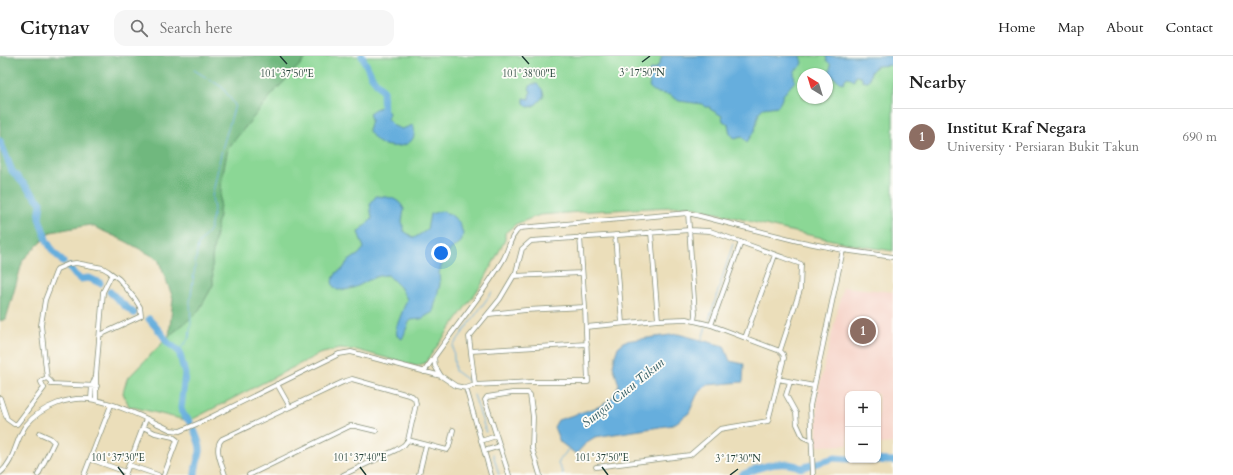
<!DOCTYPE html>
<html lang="en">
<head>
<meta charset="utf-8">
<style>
	:root { --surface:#fff; --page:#f6f6f6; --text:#222; --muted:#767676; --line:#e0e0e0; --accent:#c8321e }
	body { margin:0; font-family:Cardo,serif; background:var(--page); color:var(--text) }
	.controls { position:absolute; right:12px; bottom:12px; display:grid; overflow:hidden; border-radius:8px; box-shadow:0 1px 3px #0004 }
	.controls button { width:36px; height:36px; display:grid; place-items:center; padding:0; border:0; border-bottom:1px solid var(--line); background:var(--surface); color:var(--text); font:20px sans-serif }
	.compass { position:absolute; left:797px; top:12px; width:36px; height:36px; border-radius:50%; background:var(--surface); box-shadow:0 1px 3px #0004; rotate:322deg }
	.you { position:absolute; left:441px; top:197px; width:14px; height:14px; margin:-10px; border:3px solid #fff; border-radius:50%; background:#1a73e8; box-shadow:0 0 0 6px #1a73e833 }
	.badge { display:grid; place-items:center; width:26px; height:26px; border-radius:50%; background:var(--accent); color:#fff; font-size:13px; font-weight:700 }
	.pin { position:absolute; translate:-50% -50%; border:2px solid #fff; box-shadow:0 1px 4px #0006 }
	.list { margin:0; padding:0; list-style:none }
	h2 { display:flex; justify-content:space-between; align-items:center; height:52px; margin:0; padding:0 16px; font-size:17px }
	h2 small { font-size:13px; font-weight:400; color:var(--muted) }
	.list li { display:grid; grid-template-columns:26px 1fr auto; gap:12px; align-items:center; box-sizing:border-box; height:56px; padding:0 16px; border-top:1px solid var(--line) }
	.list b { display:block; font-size:15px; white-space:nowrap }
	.list p { margin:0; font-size:13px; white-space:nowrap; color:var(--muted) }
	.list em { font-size:13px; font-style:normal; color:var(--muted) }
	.icon { flex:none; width:22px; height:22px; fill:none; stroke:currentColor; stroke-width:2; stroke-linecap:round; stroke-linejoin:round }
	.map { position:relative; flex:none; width:893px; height:419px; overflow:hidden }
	header { display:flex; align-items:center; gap:24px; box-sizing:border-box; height:56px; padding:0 20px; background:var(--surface); border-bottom:1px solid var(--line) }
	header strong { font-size:19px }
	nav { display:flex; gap:22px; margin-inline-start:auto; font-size:14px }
	.search { width:280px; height:36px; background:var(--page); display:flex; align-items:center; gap:10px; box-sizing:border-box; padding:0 14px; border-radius:12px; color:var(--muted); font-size:15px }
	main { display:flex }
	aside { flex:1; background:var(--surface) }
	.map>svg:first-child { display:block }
</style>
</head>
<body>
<header>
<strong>Citynav</strong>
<div class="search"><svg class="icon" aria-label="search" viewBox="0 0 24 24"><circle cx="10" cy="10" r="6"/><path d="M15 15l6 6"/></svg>Search here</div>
<nav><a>Home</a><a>Map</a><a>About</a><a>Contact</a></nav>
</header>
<main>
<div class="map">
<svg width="893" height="419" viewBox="0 0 893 419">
	<rect width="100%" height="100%" fill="#fdfcf7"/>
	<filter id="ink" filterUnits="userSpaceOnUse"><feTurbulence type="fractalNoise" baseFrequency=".025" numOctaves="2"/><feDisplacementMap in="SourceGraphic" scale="8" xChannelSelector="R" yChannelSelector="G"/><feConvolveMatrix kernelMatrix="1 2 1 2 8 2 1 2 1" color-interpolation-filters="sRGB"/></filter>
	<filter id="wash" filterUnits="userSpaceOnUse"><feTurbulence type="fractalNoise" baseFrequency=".012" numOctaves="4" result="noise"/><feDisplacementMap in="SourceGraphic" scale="16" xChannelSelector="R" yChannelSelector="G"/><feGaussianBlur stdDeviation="0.9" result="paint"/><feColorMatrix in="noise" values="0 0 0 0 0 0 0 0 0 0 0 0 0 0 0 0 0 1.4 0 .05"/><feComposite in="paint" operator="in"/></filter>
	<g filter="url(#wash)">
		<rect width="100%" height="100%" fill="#ebdeba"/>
		<path fill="#f6d1c6" d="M843,231L893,236V387L878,388V338H848V389L817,390V340Z"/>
		<path fill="#8bd795" stroke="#558a64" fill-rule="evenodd" d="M308,0H893V195L855,189L777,172L689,150L592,155L540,159L516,168L505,177V184L482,228L425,307L416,310L357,294L339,293L319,298L189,365L129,350L123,337L127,323L169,280L198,256L213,229L212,202L219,158L222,121L228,92L274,36ZM803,18H827V42H803Z"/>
		<path fill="#70b87e" stroke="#487a59" d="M0,0H308L274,36L228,92L222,121L219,158L212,202L213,229L198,256L169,280L173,242L158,203L125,185L90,169L51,176L23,204L6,263L0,265Z"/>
		<path fill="#66aedd" stroke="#427688" d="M662,0H801L803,7C798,17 792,9 795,25L783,39L781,45L778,50L763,52L759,56L755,74L747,86L742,81L734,83L730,78L728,68L723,65L722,60L710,53V51H705L702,48L679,45L670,39L653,36L649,30L650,27L647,24L649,15L658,11Z
			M826,0H893V9L876,10L871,16L869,24L866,26L862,25V22L858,20H855L854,25L848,21L846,22L843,27L839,26L838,24L829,18L831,9L827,5Z
			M532,28H537L542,33L544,39C540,45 535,51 528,51L524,47V42L530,43L529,39L531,36L529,32Z
			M384,50L389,57L387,63L394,70L402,73L413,69C420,89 399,93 384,89C377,87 372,79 368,74L371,64L369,57L375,53Z
			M376,140C388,141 398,141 404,153L402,166L404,175L414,182L427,174L430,158L441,155L450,158L460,167L463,178L461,186L450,194L442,208L439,217L440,228L433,256L421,263L411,264C406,270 406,276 402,283L397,280L396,272L407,243L400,231L388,219C372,219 367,227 353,232C348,234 342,234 337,234L333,230L332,225L337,216L343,213L347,206L359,198L364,192L358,176L372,163L370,148Z
			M678,278L724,290L730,305L744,308L743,326L707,329L697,339L689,357L673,369L595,381L587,386L576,398L560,386L554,371L558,364L601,350L612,342L619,329L613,310L615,300L618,291L625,285Z"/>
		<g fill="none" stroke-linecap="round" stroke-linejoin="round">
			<path stroke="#66aedd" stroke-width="1" d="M709,264L733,188
				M702,283L706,271
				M179,295L189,282L191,267L190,246L198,189L210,173L214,154L212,141L222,93L235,49L222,31L194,14
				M470,326L455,315L453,290L492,236
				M474,339L486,376
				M493,398L499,419
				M562,419L563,417L558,408C560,402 565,399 568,393"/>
			<path stroke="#66aedd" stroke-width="7" d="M362,0L372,21L383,35L384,60
				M0,85L12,115L41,147L39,162L46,183
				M48,187L53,195L63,206
				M69,211L75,219L80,223L89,222L100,227
				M110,236L126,251L134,257
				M149,263L162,278L168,287L179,295L185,318L181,352L183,358L190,366
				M194,374C197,381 201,389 200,396C198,404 195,411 195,419
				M871,404L893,405
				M742,419C757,412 775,405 793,409C796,409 798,411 801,412L834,402L848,403"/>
		</g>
	</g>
	<g filter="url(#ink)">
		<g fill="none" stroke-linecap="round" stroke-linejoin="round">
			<defs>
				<path id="minor" d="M688,157L695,258L694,265
					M651,176L658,264
					M615,179L622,267
					M514,220L582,217
					M489,258L526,254L585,251
					M711,269L741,186
					M586,271L658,264L686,263L711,269L780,295L783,298L784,302L768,365L720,373L690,399L596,411
					M745,282L775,199
					M471,295L587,288
					M434,301L435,310L441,320
					M424,316C449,278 480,243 503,204C509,194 510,179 520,172L688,157L798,185L843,194L893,201
					M778,323L814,330
					M790,326L786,339L796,357L797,368L803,381L812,385
					M51,328V326L47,322L41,269L45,244L57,213L69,208L76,207L103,212L108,215L119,223L135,243L140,251L141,260L100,279
					M51,328L97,330
					M277,328L290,351
					M475,329L469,281L500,243L516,216L522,193L531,185L690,174L710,175L801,208L800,234L780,295
					M44,332L41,326L42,324L47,322
					M466,332L491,419
					M0,342L7,363L14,368H17L44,332
					M91,343L92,330L95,322
					M96,344V319L103,236L112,218
					M143,371L155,377L173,381L177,384L164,419
					M408,384L447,394L449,391L453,374
					M481,385L493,381
					M484,395L497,391
					M90,403L126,416
					M129,409L158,419
					M0,417C15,405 15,384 26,369C42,350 70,339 95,344C118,348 149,364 171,374L180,375L199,367L339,298L351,296L441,320L456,330L466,332L475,329L532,326H588L585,251L580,181
					M419,418L426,389
					M38,419L54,386L50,382L39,377
					M84,419L111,349
					M125,419L146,363
					M225,419C222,408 213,392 222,383L343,326L352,323L412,340L415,343L416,348L408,384L404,389L396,394L343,419
					M249,419L350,370H355L376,375
					M509,419L485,344L487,341L512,337H528L530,339L533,361L532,392L540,419
					M813,419L810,350L843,194"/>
			</defs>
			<use href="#minor" stroke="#858e77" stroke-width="5.5"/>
			<use href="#minor" stroke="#fff" stroke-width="4"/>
		</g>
	</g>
	<path fill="none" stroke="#1f3d34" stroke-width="1.5" d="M280,0L287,8M522,0L529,8M642,6L650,0M118,411L124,419M360,411L366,419M602,411L608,419M730,419L738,413"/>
	<g text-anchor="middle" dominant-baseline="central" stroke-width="3.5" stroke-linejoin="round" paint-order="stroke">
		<g font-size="13" font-style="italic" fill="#345f67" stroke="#fdfcf7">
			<text transform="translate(623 337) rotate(-39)">Sungai Cucu Takun</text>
		</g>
	</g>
	<g font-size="10" text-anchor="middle" fill="#1f3d34" stroke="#fdfcf7" stroke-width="3.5" stroke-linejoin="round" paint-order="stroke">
		<text x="642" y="20">3°17'50"N</text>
		<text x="287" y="21">101°37'50"E</text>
		<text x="529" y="21">101°38'00"E</text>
		<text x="118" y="405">101°37'30"E</text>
		<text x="360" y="405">101°37'40"E</text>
		<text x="602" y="405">101°37'50"E</text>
		<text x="738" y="406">3°17'30"N</text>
	</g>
</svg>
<div class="controls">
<button>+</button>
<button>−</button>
</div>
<svg class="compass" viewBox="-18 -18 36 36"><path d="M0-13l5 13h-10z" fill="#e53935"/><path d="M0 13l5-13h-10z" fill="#767676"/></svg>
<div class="you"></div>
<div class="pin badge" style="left:863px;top:275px;background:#8d6e63">1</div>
</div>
<aside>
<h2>Nearby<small></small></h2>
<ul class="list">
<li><span class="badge" style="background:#8d6e63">1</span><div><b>Institut Kraf Negara</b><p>University · Persiaran Bukit Takun</p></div><em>690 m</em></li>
</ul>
</aside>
</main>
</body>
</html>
